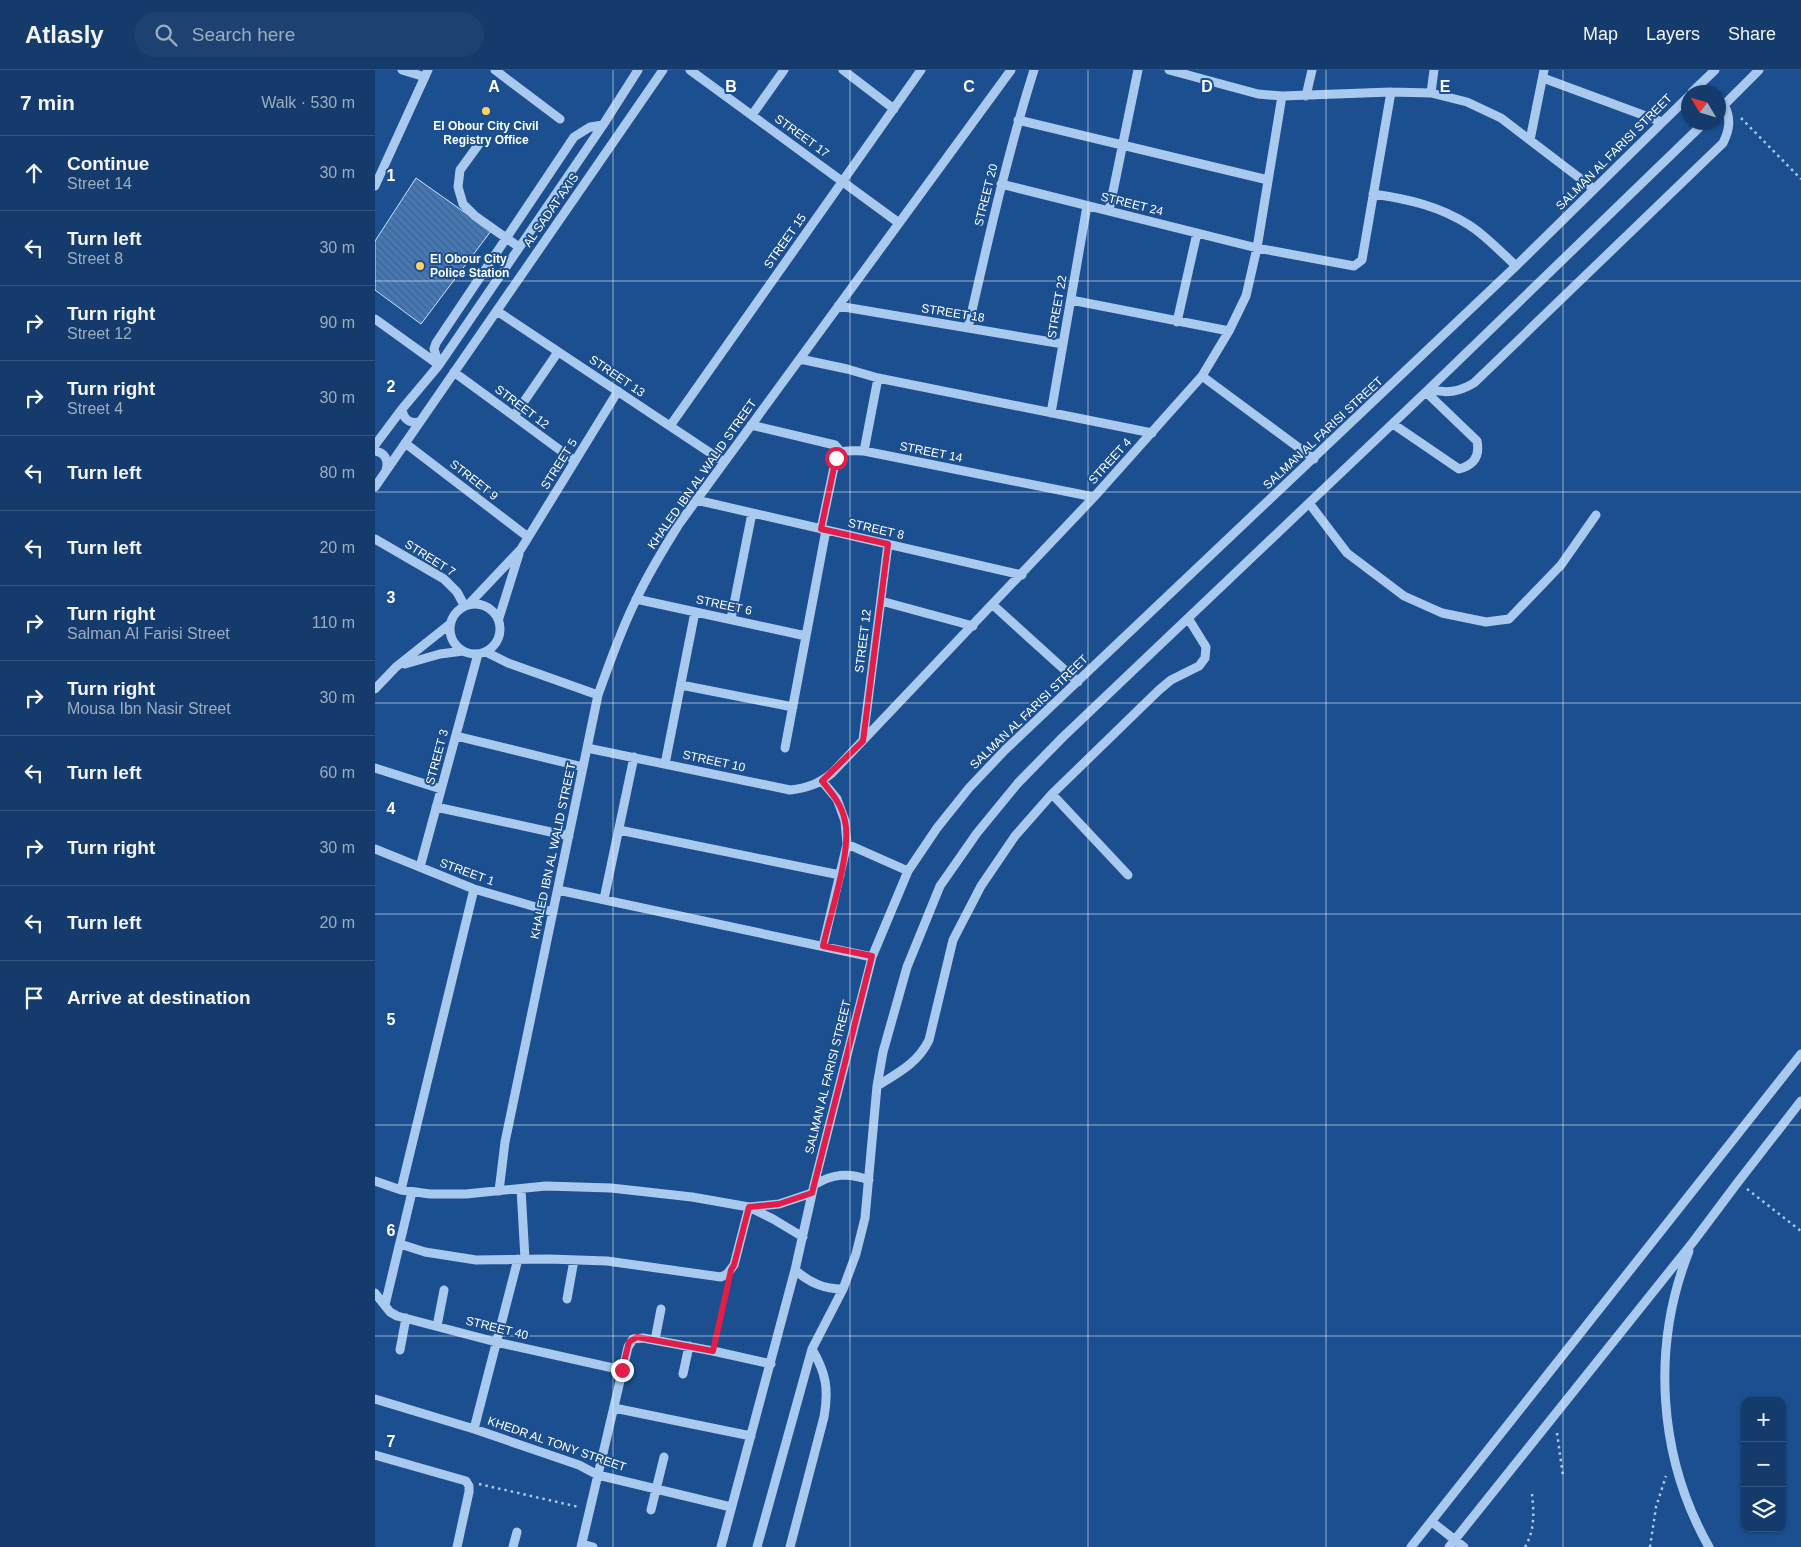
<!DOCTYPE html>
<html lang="en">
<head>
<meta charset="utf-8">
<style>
	:root { --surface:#143b6b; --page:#1d4271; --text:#f1f3f6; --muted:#9dadc1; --line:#33557e }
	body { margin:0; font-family:Arial,sans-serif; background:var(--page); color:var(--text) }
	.controls { position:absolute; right:15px; bottom:15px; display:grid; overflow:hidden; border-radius:10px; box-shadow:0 1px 4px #0004 }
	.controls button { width:45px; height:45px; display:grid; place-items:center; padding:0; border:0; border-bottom:1px solid var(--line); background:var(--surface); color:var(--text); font:25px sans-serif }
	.compass { position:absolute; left:1306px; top:15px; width:45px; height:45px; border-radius:50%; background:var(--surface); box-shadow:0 1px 4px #0004; rotate:308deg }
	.stop { position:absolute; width:15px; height:15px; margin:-11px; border:4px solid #e11d48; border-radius:50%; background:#fff }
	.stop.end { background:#e11d48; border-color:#fff; box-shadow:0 1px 5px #0008 }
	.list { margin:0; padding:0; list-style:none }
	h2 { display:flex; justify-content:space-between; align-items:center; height:65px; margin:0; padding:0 20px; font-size:21px }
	h2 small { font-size:16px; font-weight:400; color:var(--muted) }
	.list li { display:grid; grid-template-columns:32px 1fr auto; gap:15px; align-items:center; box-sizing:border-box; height:75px; padding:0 20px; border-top:1px solid var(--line) }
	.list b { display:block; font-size:19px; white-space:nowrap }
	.list p { margin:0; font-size:16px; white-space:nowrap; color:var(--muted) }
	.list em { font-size:16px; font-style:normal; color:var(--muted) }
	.icon { flex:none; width:28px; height:28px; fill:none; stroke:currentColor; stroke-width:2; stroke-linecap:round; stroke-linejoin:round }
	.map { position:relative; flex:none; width:1426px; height:1477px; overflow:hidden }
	header { display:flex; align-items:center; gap:30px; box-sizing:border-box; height:70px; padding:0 25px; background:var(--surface); border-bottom:1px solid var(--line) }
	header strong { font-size:24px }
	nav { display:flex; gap:28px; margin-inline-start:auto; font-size:18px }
	.search { width:350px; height:45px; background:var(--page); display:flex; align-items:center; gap:12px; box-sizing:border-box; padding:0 18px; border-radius:28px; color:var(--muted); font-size:19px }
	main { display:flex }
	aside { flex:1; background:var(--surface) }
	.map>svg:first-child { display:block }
</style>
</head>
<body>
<header>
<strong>Atlasly</strong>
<div class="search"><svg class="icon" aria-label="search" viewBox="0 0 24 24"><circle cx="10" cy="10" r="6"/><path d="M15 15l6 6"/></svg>Search here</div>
<nav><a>Map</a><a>Layers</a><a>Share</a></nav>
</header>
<main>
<aside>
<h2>7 min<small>Walk · 530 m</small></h2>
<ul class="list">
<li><svg class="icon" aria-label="ahead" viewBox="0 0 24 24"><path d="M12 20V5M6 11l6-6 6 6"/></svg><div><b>Continue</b><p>Street 14</p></div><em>30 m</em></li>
<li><svg class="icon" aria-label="left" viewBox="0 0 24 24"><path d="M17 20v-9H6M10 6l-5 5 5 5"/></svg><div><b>Turn left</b><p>Street 8</p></div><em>30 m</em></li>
<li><svg class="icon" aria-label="right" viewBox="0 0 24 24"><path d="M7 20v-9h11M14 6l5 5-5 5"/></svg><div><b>Turn right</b><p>Street 12</p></div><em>90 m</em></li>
<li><svg class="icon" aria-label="right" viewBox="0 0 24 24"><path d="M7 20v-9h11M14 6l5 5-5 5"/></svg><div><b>Turn right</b><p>Street 4</p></div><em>30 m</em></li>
<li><svg class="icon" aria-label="left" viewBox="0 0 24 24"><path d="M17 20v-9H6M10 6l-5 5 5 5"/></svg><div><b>Turn left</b></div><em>80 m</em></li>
<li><svg class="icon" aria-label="left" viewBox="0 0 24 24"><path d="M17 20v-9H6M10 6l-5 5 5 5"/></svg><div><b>Turn left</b></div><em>20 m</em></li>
<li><svg class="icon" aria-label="right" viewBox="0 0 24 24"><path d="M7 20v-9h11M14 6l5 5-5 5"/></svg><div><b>Turn right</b><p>Salman Al Farisi Street</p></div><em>110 m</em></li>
<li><svg class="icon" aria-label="right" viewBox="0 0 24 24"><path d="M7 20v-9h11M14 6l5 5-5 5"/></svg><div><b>Turn right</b><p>Mousa Ibn Nasir Street</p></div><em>30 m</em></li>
<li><svg class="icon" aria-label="left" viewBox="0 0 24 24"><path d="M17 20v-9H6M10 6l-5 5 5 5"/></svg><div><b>Turn left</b></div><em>60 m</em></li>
<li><svg class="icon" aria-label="right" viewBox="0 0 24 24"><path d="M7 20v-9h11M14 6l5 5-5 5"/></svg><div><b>Turn right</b></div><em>30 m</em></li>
<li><svg class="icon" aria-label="left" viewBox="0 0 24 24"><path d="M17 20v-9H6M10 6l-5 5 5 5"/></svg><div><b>Turn left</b></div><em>20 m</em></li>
<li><svg class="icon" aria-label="arrive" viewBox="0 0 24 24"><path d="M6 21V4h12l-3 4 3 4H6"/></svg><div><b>Arrive at destination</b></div></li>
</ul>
</aside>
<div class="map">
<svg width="1426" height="1477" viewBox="0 0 1426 1477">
	<defs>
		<pattern id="building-back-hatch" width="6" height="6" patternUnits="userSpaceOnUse" patternTransform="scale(1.25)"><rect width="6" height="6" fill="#4478b7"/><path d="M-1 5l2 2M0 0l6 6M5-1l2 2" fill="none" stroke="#486282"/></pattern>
	</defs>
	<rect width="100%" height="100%" fill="#1b4f8f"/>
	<path fill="url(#building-back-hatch)" stroke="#cfe3fa" d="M41,108L116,161L46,254L0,220V171Z"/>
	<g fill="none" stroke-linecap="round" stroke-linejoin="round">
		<path stroke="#a9c9ee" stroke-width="2.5" stroke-dasharray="2.5 4" stroke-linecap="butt" d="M1366,48L1426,109
			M1372,1119L1426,1161
			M340,1270L353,1216
			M1182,1363L1188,1406
			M104,1414L204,1437
			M1150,1477C1160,1460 1159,1442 1157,1424
			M1275,1477L1281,1437L1291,1406"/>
		<path stroke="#a9c9ee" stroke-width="9" d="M27,0L50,7
			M120,0L185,49
			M315,0L524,153
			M468,0L519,39
			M794,0L883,24L907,26L1016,22L1056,23L1092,32L1126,48L1219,119
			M1168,8L1287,52
			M1317,22L1340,0
			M1056,23L1059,0
			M931,26L937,0
			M1344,40L1384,0
			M377,45L409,0
			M643,50L893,110
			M1155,70L1169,0
			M104,74L85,100L83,117L88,134L100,146L144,177
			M626,114L882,178L979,196L987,190L1016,22
			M0,116L53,0
			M998,124C1033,129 1064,136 1094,155C1110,165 1127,183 1141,196
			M734,141L763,0
			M696,230L854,261
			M463,236L688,274
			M122,241L349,392
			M0,249L64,295
			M802,252L822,163
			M593,258C613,171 632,85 659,0
			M425,289L472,299L503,308L777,363
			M64,295L59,279L61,273L199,67L215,57L228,55
			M79,302L200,391
			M827,306L939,389
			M1054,319C1071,324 1084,322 1099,313L1348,73C1355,59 1356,48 1349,35
			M27,339C28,349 35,354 44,352
			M676,343L712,136
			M139,346L183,282
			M1018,354L1084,399C1099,395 1105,386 1102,371L1051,322
			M376,355L460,375L466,382
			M295,356L546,0
			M30,373L153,467
			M0,375L27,339L64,295L228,55L263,0
			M0,381C10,383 14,390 11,400
			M489,381L503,308
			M0,417L288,0
			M321,430L647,505
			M934,433L972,483L1029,526L1067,543L1111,552L1134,549L1186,495L1221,445
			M446,459L461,388C467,378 478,381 489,381L719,427
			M0,469L69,509L82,522L89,535
			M261,529L431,566
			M506,531L598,556
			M75 559a25 25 0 1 1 50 0a25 25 0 1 1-50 0Z
			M94,534L146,479L243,321
			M618,535L703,612
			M124,548L144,484
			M356,549L377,443
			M111,582L133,593L223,625
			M30,594L65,584L88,581
			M306,615L418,637
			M0,619L21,597L75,554
			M81,666L208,697
			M488,670L513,474
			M212,678L415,720C432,718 444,714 457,703L719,427L827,306L854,261L871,226L882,178L907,26
			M410,678L451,460
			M290,694L320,542
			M0,698L66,719
			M447,711L462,729L470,751L472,774L448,876
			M677,724L753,805
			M61,737L194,766
			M244,760L465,805
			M472,774L533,801
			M0,779L99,819L178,842
			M45,797L103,584
			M183,820L497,887
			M229,829L259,687
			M502,1016C523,1003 543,993 554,970L578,870L606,816L640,766L677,724L784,620L796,610L824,596L830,588L831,577L813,548
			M0,1111L26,1120L55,1124H91L171,1116L236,1118L317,1127L374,1137L404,1134L437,1123
			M439,1115C457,1104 473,1102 494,1110
			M146,1119L150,1189
			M26,1120L99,819
			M124,1121L130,1072L223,625C235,592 246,559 262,528C274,502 289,478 304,454L636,0
			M376,1138L398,1149L428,1167
			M25,1174L50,1182L101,1190L174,1189L232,1191L346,1207L352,1204L359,1195L374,1137
			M1314,1181C1276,1277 1283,1387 1334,1477
			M420,1200C435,1213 449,1219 468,1219
			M0,1223L15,1242L22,1246L121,1272L247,1300
			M192,1229L199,1190
			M10,1235L37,1122
			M62,1256L69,1220
			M280,1270L286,1239
			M25,1280L31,1248
			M308,1304L314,1276
			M0,1329L99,1359L204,1395L223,1405L356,1437
			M239,1338L376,1366
			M99,1359L143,1189
			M0,1385L91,1411L94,1416V1422L82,1477
			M276,1440L289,1387
			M1057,1452L1089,1477
			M207,1474L218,1477
			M138,1477L142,1462
			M206,1477L253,1277L258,1269L268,1268L338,1281L396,1294
			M346,1477L420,1200L439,1115L497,887L533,801L562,758L594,718L630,680L1141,196L1314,26
			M382,1477L437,1279L468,1219L481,1184L490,1148L502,1016L508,982L532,897L565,816L602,763L643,713L688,667L1054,319L1330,52
			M415,1477L449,1347C454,1319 451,1303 437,1279
			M1036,1477L1426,984
			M1074,1477L1318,1172L1363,1112L1426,1031"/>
	</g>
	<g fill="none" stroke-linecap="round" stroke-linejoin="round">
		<path stroke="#e11d48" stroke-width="6" d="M247,1300L254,1272L262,1267L338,1281L356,1200L359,1195L374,1137L404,1134L437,1123L497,886L448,876C455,845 477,780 470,751C467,735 457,723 447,711L488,671L513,474L446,459L461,388"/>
	</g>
	<path fill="none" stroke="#fff" stroke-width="1" stroke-opacity="0.55" d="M238,0V1477M475,0V1477M713,0V1477M951,0V1477M1188,0V1477M0,211H1426M0,422H1426M0,633H1426M0,844H1426M0,1055H1426M0,1266H1426"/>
	<g fill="#ffd166" stroke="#1b4f8f" stroke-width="2">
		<circle cx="111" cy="41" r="5"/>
		<circle cx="45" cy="196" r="5"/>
	</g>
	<g text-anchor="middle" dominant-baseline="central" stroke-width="4" stroke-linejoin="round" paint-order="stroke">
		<g font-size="12" font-weight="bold" fill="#fff" stroke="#1b4f8f">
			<text x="111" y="56">El Obour City Civil<tspan x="111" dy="14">Registry Office</tspan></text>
			<text x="55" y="189" text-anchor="start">El Obour City<tspan x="55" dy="14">Police Station</tspan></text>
		</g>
		<g font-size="12" fill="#fff" stroke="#1b4f8f">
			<text transform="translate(427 66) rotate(36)">STREET 17</text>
			<text transform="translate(1239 82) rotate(-45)">SALMAN AL FARISI STREET</text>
			<text transform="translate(611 125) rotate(-76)">STREET 20</text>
			<text transform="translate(757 134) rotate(14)">STREET 24</text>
			<text transform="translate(176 140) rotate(-55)">AL SADAT AXIS</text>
			<text transform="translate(410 171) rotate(-55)">STREET 15</text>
			<text transform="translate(682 237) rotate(-80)">STREET 22</text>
			<text transform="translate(578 243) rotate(9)">STREET 18</text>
			<text transform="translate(242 306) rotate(34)">STREET 13</text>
			<text transform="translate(147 337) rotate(37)">STREET 12</text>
			<text transform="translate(948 363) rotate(-43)">SALMAN AL FARISI STREET</text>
			<text transform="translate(556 382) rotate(11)">STREET 14</text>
			<text transform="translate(735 391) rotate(-48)">STREET 4</text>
			<text transform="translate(184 394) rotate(-58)">STREET 5</text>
			<text transform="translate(327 404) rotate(-55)">KHALED IBN AL WALID STREET</text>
			<text transform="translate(99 410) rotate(38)">STREET 9</text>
			<text transform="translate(501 459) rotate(13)">STREET 8</text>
			<text transform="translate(55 488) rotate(32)">STREET 7</text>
			<text transform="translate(349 535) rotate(12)">STREET 6</text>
			<text transform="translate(488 571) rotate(-83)">STREET 12</text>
			<text transform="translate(654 642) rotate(-44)">SALMAN AL FARISI STREET</text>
			<text transform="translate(62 687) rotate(-75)">STREET 3</text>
			<text transform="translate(339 691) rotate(12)">STREET 10</text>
			<text transform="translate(178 781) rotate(-78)">KHALED IBN AL WALID STREET</text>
			<text transform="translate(92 802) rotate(20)">STREET 1</text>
			<text transform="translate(453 1007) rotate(-76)">SALMAN AL FARISI STREET</text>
			<text transform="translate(122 1258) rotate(14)">STREET 40</text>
			<text transform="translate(182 1374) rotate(19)">KHEDR AL TONY STREET</text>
		</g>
	</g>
	<g font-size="16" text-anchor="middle" font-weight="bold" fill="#fff" stroke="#1b4f8f" stroke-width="4" stroke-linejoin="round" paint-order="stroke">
		<text x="119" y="22">A</text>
		<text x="356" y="22">B</text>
		<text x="594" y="22">C</text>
		<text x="832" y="22">D</text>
		<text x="1070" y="22">E</text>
		<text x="16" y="111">1</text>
		<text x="16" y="322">2</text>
		<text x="16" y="533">3</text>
		<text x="16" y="744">4</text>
		<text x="16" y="955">5</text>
		<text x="16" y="1166">6</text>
		<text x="16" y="1377">7</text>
	</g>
</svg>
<div class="controls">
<button>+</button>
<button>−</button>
<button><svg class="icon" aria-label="layers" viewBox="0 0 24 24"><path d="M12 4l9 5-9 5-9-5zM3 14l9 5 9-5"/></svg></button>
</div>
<svg class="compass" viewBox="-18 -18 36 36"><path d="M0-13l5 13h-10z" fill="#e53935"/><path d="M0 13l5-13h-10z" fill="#9dadc1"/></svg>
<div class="stop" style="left:461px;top:388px"></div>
<div class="stop end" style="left:247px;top:1300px"></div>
</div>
</main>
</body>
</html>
